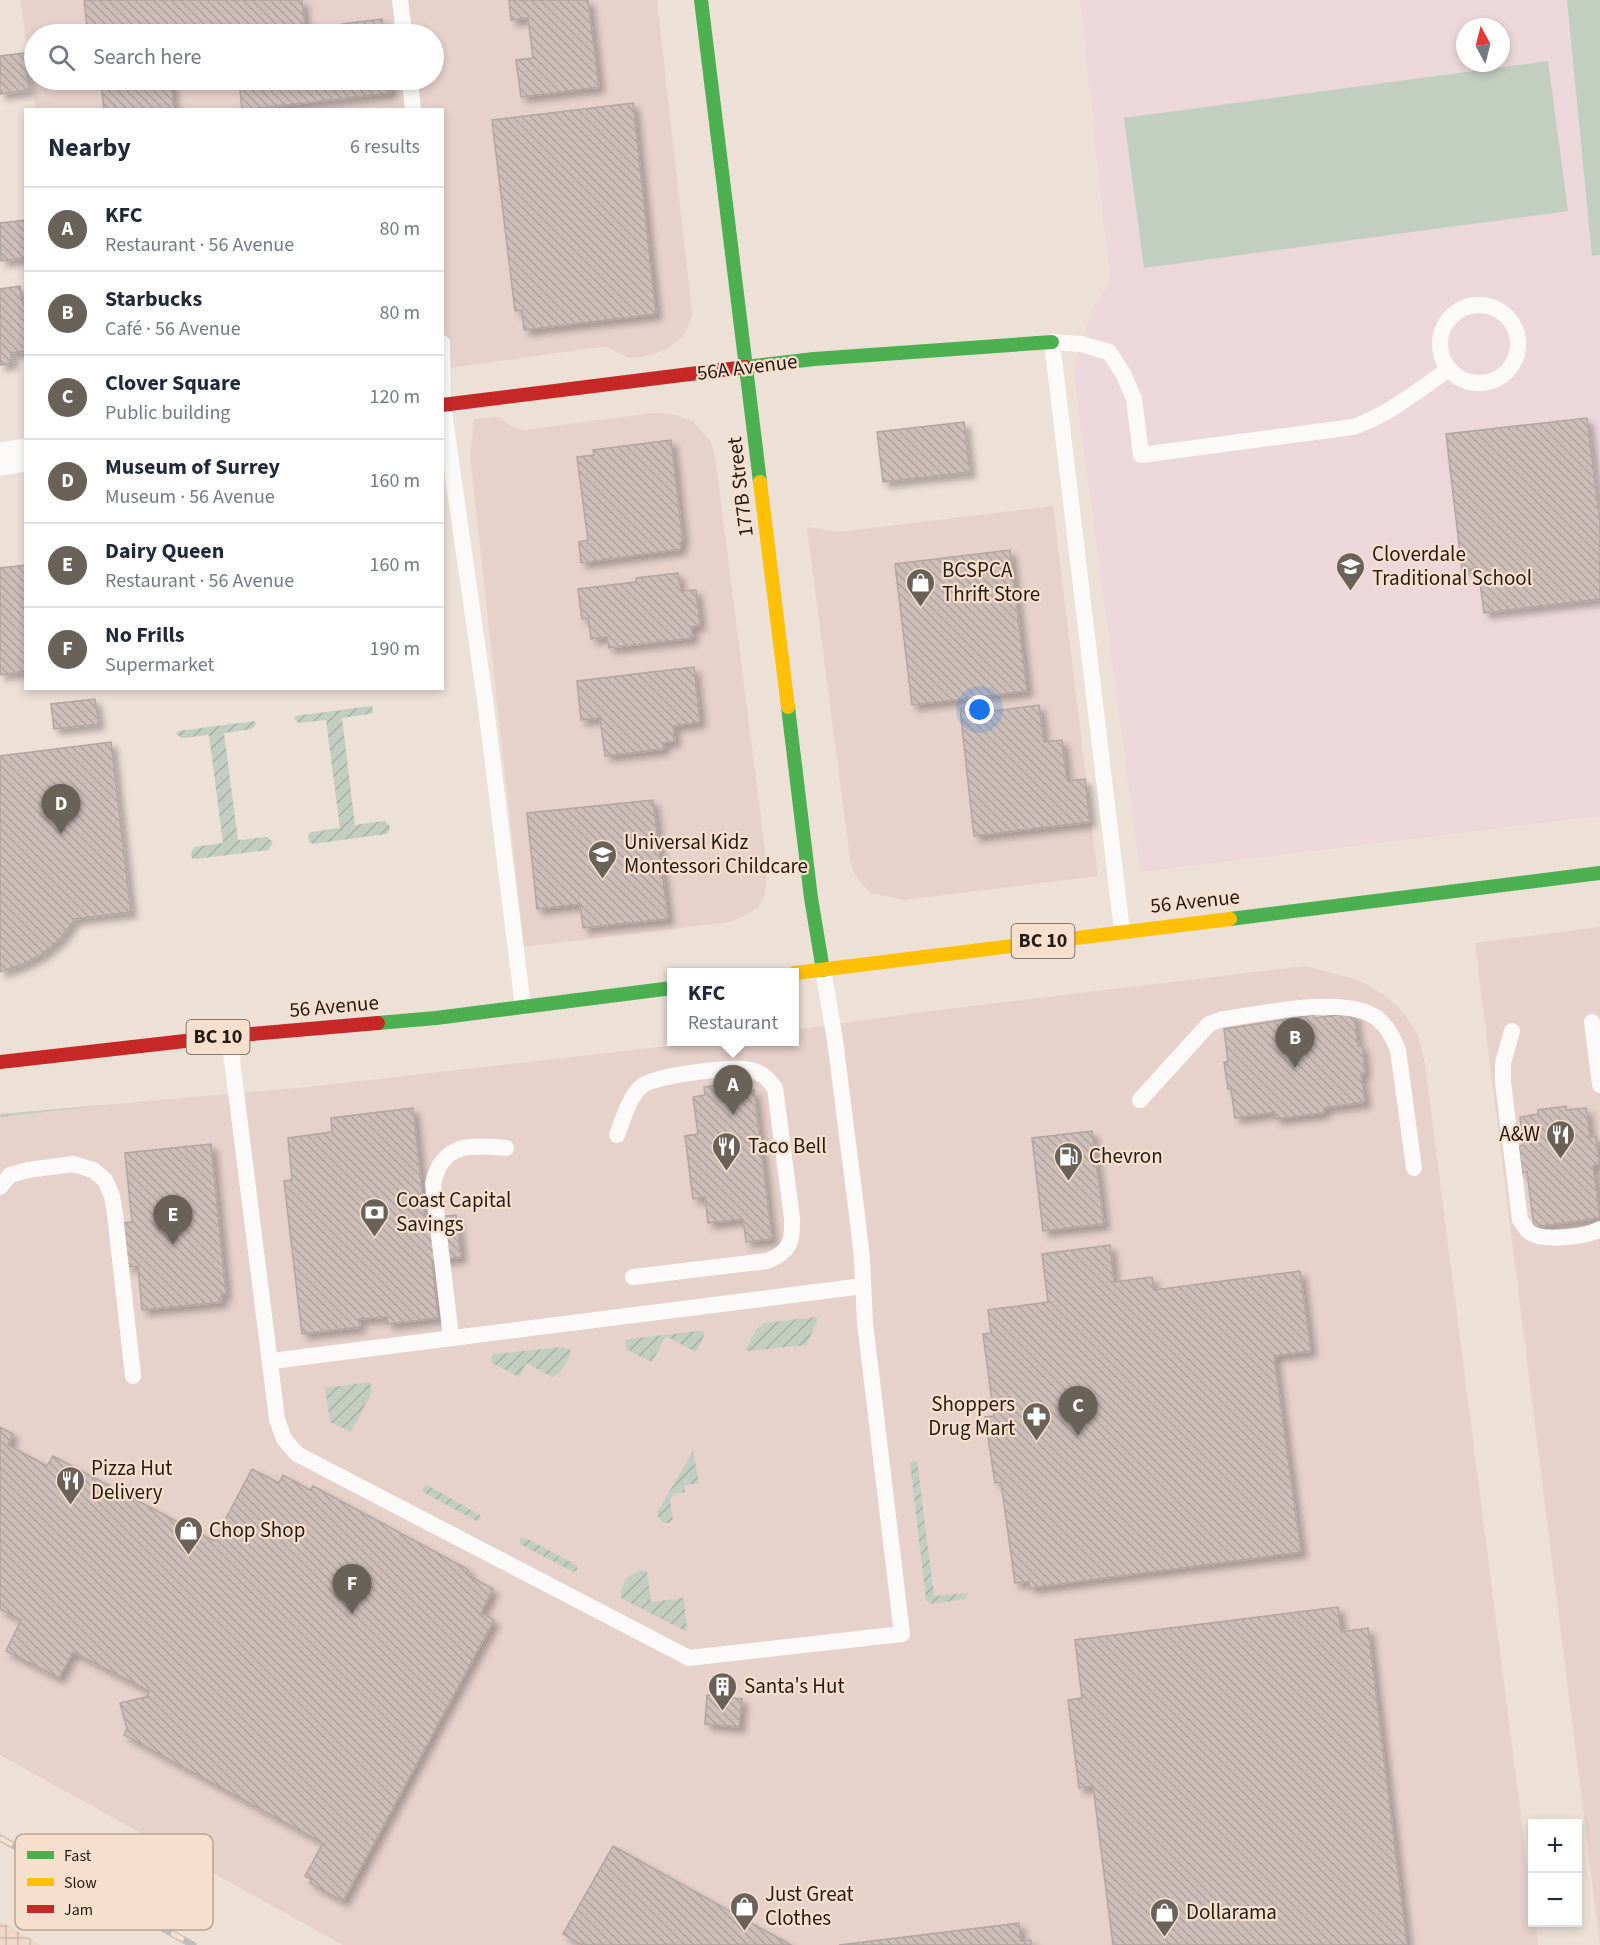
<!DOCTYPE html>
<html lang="en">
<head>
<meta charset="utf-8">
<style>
	:root { --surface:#fff; --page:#f2f2f3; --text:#1f2937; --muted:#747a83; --line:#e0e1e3; --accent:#6a6159 }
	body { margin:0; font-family:"Source Sans 3",sans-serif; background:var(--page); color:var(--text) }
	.controls { position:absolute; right:18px; bottom:18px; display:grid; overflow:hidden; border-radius:0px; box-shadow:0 3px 9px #0003 }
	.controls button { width:54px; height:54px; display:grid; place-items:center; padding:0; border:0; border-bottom:2px solid var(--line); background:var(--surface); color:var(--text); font:30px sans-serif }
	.compass { position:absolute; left:1456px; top:18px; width:54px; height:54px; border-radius:50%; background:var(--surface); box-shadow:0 3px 9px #0003; rotate:353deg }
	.you { position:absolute; left:980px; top:710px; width:21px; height:21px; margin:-15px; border:4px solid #fff; border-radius:50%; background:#1a73e8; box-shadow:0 0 0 9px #1a73e833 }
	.badge { display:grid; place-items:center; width:39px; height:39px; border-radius:50%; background:var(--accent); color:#fff; font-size:20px; font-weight:700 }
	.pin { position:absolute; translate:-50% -50px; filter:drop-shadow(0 2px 3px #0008) }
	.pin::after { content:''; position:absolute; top:32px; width:21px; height:18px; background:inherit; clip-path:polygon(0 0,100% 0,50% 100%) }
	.popup { position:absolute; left:667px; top:968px; width:132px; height:78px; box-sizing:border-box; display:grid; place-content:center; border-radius:0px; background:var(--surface); filter:drop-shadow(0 2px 4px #0005); font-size:20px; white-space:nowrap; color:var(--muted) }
	.popup b { font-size:22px; color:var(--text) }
	.popup::after { content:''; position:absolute; left:50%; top:100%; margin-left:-12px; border:12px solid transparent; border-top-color:var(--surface) }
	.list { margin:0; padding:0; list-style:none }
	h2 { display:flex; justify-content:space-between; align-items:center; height:78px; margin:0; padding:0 24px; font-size:26px }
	h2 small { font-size:20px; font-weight:400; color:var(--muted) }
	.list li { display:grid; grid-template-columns:39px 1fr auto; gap:18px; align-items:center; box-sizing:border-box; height:84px; padding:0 24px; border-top:2px solid var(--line) }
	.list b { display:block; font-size:22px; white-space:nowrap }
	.list p { margin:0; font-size:20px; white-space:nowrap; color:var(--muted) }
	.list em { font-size:20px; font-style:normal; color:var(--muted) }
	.icon { flex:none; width:33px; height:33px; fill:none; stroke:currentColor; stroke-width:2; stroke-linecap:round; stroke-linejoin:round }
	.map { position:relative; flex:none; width:1600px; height:1945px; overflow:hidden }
	.search { position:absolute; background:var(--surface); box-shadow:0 3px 9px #0003; left:24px; top:24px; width:420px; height:66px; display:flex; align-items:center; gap:15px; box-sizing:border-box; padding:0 21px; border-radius:33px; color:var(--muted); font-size:22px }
	.panel { position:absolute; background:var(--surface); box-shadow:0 3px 9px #0003; left:24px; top:108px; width:420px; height:582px; border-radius:0px }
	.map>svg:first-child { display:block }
</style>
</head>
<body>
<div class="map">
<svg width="1600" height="1945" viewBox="0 0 1600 1945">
	<defs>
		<pattern id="industrial-grid" width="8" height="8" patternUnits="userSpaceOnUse" patternTransform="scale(1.5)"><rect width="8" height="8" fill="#efd8c8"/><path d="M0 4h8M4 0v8" fill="none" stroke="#cdb9ab"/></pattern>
		<pattern id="grass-tufts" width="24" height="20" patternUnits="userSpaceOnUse" patternTransform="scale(1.5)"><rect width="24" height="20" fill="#c2cebf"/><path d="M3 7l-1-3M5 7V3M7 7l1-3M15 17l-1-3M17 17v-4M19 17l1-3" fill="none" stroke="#a7b0a3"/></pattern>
		<pattern id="garden-furrows" width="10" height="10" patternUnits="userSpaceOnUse" patternTransform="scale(1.5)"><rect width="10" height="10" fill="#c2cebf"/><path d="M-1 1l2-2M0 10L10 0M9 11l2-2" fill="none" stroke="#a7b0a3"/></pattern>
		<pattern id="building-back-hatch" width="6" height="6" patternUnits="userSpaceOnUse" patternTransform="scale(1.5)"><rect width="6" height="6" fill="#cdbeb9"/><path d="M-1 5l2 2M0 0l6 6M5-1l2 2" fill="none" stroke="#b0a39e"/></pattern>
		<filter id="shadow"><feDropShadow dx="5.5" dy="5.5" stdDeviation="3" flood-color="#0004"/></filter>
	</defs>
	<rect width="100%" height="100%" fill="#ede0d7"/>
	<path fill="#e6d1cb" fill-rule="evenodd" d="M20,0H657L691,303L692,316L688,327L681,338L668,348L654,354L640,357L629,358L607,347H600L443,369L442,110L36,109ZM34,34H434V80H34Z
		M651,413H667L693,421L711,442L715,456L767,866L765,895L758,907L746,915L730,922L524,947L470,456L474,419L500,417L512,427L525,430Z
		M1053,506L1098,876L904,900L871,893L861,883L854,872L850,859L807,527L839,532Z
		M1600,927V1945L1475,943Z
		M1306,966L1360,981L1386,996L1404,1013L1417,1033L1425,1064L1532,1903V1922L1535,1923L1538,1945H343L0,1755V1114L308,1087L703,1042H795V1030L915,1013Z"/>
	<path fill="url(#industrial-grid)" d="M0,1921L41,1945H0Z"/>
	<path fill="#ecd8da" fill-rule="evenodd" d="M1080,0H1600V816L1140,872L1073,368L1093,308L1110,281ZM1465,27H1501V63H1465Z"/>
	<path fill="url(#grass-tufts)" d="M106,1105L0,1117V1114Z"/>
	<path fill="url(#garden-furrows)" d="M372,706L373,713L369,714L342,718L355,825L385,821L390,827L389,832L386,834L313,844L309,842L308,835L311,832L340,828L326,720L299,723L294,719L295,716Z
		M254,721L256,724L252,729L224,733L238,840L267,837L273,842L269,850L196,859L192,858L191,853L194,847L223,843L209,735L182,738L176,734L178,731Z
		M817,1317V1322L806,1345L748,1351L746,1349L756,1330L764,1323Z
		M700,1331H703L704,1336L696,1352L666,1336L652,1362L626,1349L625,1341L629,1339Z
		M563,1347L570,1350L571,1353C566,1362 562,1375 552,1377L526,1363L519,1377L492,1363L491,1356L495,1354Z
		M370,1382L372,1392L351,1432L330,1422L325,1388Z
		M693,1451L699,1483L684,1485L685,1492L674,1494L670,1499L673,1520L669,1523H663L658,1517V1511Z
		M917,1461L934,1596L968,1593L965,1599L932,1604L926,1600L910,1462Z
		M427,1485L480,1515L481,1518L476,1521L423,1492L422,1489Z
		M524,1537L576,1565L578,1570L573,1572L520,1544V1538Z
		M641,1570L647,1572L651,1602L684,1598L687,1630L685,1631L621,1598C620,1583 628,1575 641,1570Z"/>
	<path fill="#c2cebf" d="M1567,0H1600V255L1592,256Z
		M1548,61L1568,211L1144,268L1124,118Z"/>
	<path fill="url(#building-back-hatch)" stroke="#b1a6a1" stroke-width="1.5" filter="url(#shadow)" d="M84,0H302L306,34H88Z
		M509,0H588L599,87L521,97L516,60L533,58L528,18L511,20Z
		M382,19L384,34H343L342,24Z
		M24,53L29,90L0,94V56Z
		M101,80H171L174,110H104Z
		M239,80H389L391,93L242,110Z
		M633,103L656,314L524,330L522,310L515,311L492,120Z
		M26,220V258L1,261L0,223Z
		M20,286L23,304L26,303V351L11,353L12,363L0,365V289Z
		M1587,418L1600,522V599L1484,613L1478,568L1462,570L1446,434Z
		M964,422L970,472L883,482L877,432Z
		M671,440L683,541L680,542L681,549L581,563L579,542L588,540L577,457L594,455L593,450Z
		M1010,550L1027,691L912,705L895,564Z
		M26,565V671L0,675V568Z
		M678,573L681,591L696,590L700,625L691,627L693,638L609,648L607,637L591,639L588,618L582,619L578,589L636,582V578Z
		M694,667L700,722L673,726L675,741L663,743L664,749L605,756L600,718L581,720L577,681Z
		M95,699L99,724L54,729L51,704Z
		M993,705L994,711L1039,705L1044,742L1062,740L1067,781L1085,779L1090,822L974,836L960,708Z
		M111,742L131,912L75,919L60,939L42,954L23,964L0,972V756Z
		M653,800L668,919L583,928L580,904L537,909L527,813Z
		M1354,1013L1358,1046L1362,1045L1365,1073L1361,1074L1365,1102L1324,1108V1113L1276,1119L1275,1112L1235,1118L1231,1089H1228L1224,1062H1228L1224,1029L1314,1015V1018Z
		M741,1082L742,1091L754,1090L772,1239L746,1242L743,1219L708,1223L705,1197L693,1199L685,1136L698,1134L693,1097L705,1095L704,1087Z
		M1566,1106V1110L1586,1108L1590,1137L1596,1136L1599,1164L1593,1165L1600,1218L1534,1227L1527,1172L1522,1173L1519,1146L1523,1145L1520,1117L1538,1114V1110Z
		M413,1108L425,1218L456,1215L461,1257L432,1261L438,1318L388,1324L387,1317L359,1319L360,1327L302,1334L284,1181L292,1180L288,1138L332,1132L331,1118Z
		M1092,1131L1104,1224L1043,1231L1032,1138Z
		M211,1144L226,1294L221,1295L222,1302L142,1310L138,1266L128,1267L124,1223L132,1222L125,1153Z
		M1110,1245L1114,1282L1152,1277L1154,1290L1300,1271L1311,1351L1274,1356L1301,1552L1030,1588L1029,1582L1015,1583L1001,1482L995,1483L985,1417L994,1416L983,1334L991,1333L988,1310L1048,1302L1042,1254Z
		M0,1427L13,1434L8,1445L47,1466L53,1456L214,1541L252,1469L279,1483L283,1475L310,1490L313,1486L469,1570L466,1574L493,1589L481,1613L494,1620L343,1901L310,1883L312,1880L305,1876L323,1843L124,1735L127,1728L120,1703L146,1697L149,1691L73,1652L59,1678L6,1651L21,1620L0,1609Z
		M1338,1607L1341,1632L1368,1628L1407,1945H1113L1093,1786L1079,1788L1068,1700L1082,1698L1075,1640Z
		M707,1695L742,1699L739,1727L705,1724Z
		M613,1846L791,1945H586L583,1943L582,1945L563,1934Z
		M1019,1923L1021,1941L1031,1940V1945H839Z"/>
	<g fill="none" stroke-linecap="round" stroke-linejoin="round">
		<path stroke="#fcfaf9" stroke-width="16" d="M400,0L404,34
			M410,80L413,110
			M1440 344a39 39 0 1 1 78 0a39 39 0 1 1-78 0Z
			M442,343L443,405L485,700L523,1007
			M1122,931L1052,342L1081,344L1109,352L1124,375L1134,399L1141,455L1353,427C1389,415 1418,390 1449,369
			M1592,1022L1600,1085
			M1512,1031L1503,1063V1082L1520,1220C1523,1223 1526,1229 1529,1232C1542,1242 1586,1237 1600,1229
			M229,1036L277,1419L284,1439L297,1454L689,1658L902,1634L865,1323L862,1258L856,1207L835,1040L823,970
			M1140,1100L1209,1024L1223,1019C1261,1014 1348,994 1378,1019C1388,1027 1393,1038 1398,1050L1414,1168
			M617,1135C623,1120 629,1096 642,1086C655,1075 733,1066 750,1070C762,1072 768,1079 775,1088L792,1218C793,1242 790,1252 767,1261L633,1277
			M0,1187L10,1175L28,1170L73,1164L93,1170L105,1180L112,1196L115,1214L133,1376
			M451,1337L433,1184C442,1142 471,1145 506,1148
			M272,1361L863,1286"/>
		<path stroke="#fcfaf9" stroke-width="33" d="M0,459L26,455"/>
		<path stroke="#4caf50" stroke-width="14" d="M701,0L760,482
			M746,367L814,359L1052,342
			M788,707L811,898L823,970
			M1230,919L1600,873
			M378,1023L436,1018L672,988"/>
		<path stroke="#ffc107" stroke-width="14" d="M760,482L788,707
			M795,973L1230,919"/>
		<path stroke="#c62828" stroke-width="14" d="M442,405L746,367
			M0,1062L229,1036L378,1023"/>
		<defs>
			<path id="rail" d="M0,1838L193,1945"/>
		</defs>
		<use href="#rail" stroke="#c0bdbb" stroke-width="7"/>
		<use href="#rail" stroke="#f7dfcd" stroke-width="4.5" stroke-dasharray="14" stroke-linecap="butt"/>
	</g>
	<defs>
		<symbol id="school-pin" viewBox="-11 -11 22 30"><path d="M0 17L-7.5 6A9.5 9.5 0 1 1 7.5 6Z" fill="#6a6159" stroke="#f7dfcd"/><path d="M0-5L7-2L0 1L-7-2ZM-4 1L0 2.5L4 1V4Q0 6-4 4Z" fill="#fff"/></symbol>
		<symbol id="shop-pin" viewBox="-11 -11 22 30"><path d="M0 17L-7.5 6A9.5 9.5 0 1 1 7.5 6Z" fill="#6a6159" stroke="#f7dfcd"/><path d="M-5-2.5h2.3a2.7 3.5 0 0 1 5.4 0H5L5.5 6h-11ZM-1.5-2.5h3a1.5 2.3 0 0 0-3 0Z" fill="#fff"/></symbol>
		<symbol id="restaurant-pin" viewBox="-11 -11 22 30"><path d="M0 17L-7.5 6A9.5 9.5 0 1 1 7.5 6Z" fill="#6a6159" stroke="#f7dfcd"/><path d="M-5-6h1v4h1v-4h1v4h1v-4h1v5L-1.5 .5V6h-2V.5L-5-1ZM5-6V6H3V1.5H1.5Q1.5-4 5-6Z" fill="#fff"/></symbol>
		<symbol id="fuel-pin" viewBox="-11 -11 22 30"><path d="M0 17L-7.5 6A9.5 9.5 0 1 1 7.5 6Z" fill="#6a6159" stroke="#f7dfcd"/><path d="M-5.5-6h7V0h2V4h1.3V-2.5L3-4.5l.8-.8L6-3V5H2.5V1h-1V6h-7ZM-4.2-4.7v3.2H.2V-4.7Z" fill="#fff"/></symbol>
		<symbol id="bank-pin" viewBox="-11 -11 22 30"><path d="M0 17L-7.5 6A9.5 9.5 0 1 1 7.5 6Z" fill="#6a6159" stroke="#f7dfcd"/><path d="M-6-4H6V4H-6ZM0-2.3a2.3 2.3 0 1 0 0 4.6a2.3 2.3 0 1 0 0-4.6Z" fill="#fff"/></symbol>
		<symbol id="pharmacy-pin" viewBox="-11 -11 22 30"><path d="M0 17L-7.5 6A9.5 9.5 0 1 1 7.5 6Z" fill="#6a6159" stroke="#f7dfcd"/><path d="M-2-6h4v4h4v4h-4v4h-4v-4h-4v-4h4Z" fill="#fff"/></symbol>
		<symbol id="building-pin" viewBox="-11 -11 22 30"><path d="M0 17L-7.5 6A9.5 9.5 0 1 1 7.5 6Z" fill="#6a6159" stroke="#f7dfcd"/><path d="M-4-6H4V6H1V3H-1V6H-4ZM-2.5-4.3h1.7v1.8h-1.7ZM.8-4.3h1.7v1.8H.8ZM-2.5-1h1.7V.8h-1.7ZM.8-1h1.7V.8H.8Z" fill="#fff"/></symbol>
	</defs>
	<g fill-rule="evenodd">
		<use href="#school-pin" x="1334" y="550" width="33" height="45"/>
		<use href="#shop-pin" x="904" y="566" width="33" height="45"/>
		<use href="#school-pin" x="586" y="838" width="33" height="45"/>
		<use href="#restaurant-pin" x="1544" y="1118" width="33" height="45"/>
		<use href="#restaurant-pin" x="710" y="1130" width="33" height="45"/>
		<use href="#fuel-pin" x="1052" y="1140" width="33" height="45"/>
		<use href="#bank-pin" x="358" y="1196" width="33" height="45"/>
		<use href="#pharmacy-pin" x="1020" y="1400" width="33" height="45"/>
		<use href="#restaurant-pin" x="54" y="1464" width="33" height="45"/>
		<use href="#shop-pin" x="172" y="1514" width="33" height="45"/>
		<use href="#building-pin" x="706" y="1670" width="33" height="45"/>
		<use href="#shop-pin" x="728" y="1890" width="33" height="45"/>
		<use href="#shop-pin" x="1148" y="1896" width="33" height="45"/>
	</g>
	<g text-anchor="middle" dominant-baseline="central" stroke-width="4.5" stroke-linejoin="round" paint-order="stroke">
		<g fill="#f7dfcd" stroke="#63564c" stroke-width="1.5">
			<rect x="1011.5" y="924" width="63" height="34" rx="4.5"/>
			<rect x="186.5" y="1020" width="63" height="34" rx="4.5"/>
		</g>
		<g font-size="20" font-weight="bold" fill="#241c15">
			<text x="1043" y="941">BC 10</text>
			<text x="218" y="1037">BC 10</text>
		</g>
		<g font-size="21" fill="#241c15" stroke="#f7dfcd">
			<text transform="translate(747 367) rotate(-7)">56A Avenue</text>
			<text transform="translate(740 487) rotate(-97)">177B Street</text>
			<text transform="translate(1195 901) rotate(-6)">56 Avenue</text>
			<text transform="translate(334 1006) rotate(-5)">56 Avenue</text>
		</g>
		<g font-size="21" fill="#241c15" stroke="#f7dfcd" text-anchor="start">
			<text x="1372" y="554">Cloverdale<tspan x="1372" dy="24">Traditional School</tspan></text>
			<text x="942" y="570">BCSPCA<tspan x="942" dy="24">Thrift Store</tspan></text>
			<text x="624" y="842">Universal Kidz<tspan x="624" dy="24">Montessori Childcare</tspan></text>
			<text x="1540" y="1134" text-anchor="end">A&amp;W</text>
			<text x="748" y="1146">Taco Bell</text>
			<text x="1089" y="1156">Chevron</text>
			<text x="396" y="1200">Coast Capital<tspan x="396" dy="24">Savings</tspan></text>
			<text x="1015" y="1404" text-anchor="end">Shoppers<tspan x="1015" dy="24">Drug Mart</tspan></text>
			<text x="91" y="1468">Pizza Hut<tspan x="91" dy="24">Delivery</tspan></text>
			<text x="209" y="1530">Chop Shop</text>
			<text x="744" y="1686">Santa's Hut</text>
			<text x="765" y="1894">Just Great<tspan x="765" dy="24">Clothes</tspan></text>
			<text x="1186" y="1912">Dollarama</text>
		</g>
	</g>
	<rect x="15" y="1834" width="198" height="96" rx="9" fill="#f7dfcd" stroke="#b8a496" stroke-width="1.5"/>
	<rect x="27" y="1851" width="27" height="8" fill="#4caf50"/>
	<rect x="27" y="1878" width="27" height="8" fill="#ffc107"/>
	<rect x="27" y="1905" width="27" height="8" fill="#c62828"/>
	<g font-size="16" fill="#241c15">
		<text x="64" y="1861">Fast</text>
		<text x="64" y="1888">Slow</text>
		<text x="64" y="1915">Jam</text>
	</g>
</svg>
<div class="controls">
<button>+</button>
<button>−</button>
</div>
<svg class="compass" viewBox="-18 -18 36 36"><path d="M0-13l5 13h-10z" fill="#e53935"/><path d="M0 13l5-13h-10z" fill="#747a83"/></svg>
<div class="you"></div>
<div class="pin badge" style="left:733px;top:1115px">A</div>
<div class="popup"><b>KFC</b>Restaurant</div>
<div class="pin badge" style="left:1295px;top:1068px">B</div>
<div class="pin badge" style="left:1078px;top:1436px">C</div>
<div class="pin badge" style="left:61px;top:834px">D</div>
<div class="pin badge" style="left:173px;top:1245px">E</div>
<div class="pin badge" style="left:352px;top:1614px">F</div>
<div class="search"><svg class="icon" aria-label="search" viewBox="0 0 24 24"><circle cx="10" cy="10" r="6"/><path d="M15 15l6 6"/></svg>Search here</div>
<section class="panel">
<h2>Nearby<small>6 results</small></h2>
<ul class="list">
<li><span class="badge">A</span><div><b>KFC</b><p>Restaurant · 56 Avenue</p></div><em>80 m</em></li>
<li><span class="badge">B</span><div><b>Starbucks</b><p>Café · 56 Avenue</p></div><em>80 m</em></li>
<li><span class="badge">C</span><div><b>Clover Square</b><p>Public building</p></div><em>120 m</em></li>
<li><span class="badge">D</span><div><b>Museum of Surrey</b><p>Museum · 56 Avenue</p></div><em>160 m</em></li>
<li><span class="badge">E</span><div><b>Dairy Queen</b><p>Restaurant · 56 Avenue</p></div><em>160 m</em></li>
<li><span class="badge">F</span><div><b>No Frills</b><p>Supermarket</p></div><em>190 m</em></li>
</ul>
</section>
</div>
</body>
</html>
